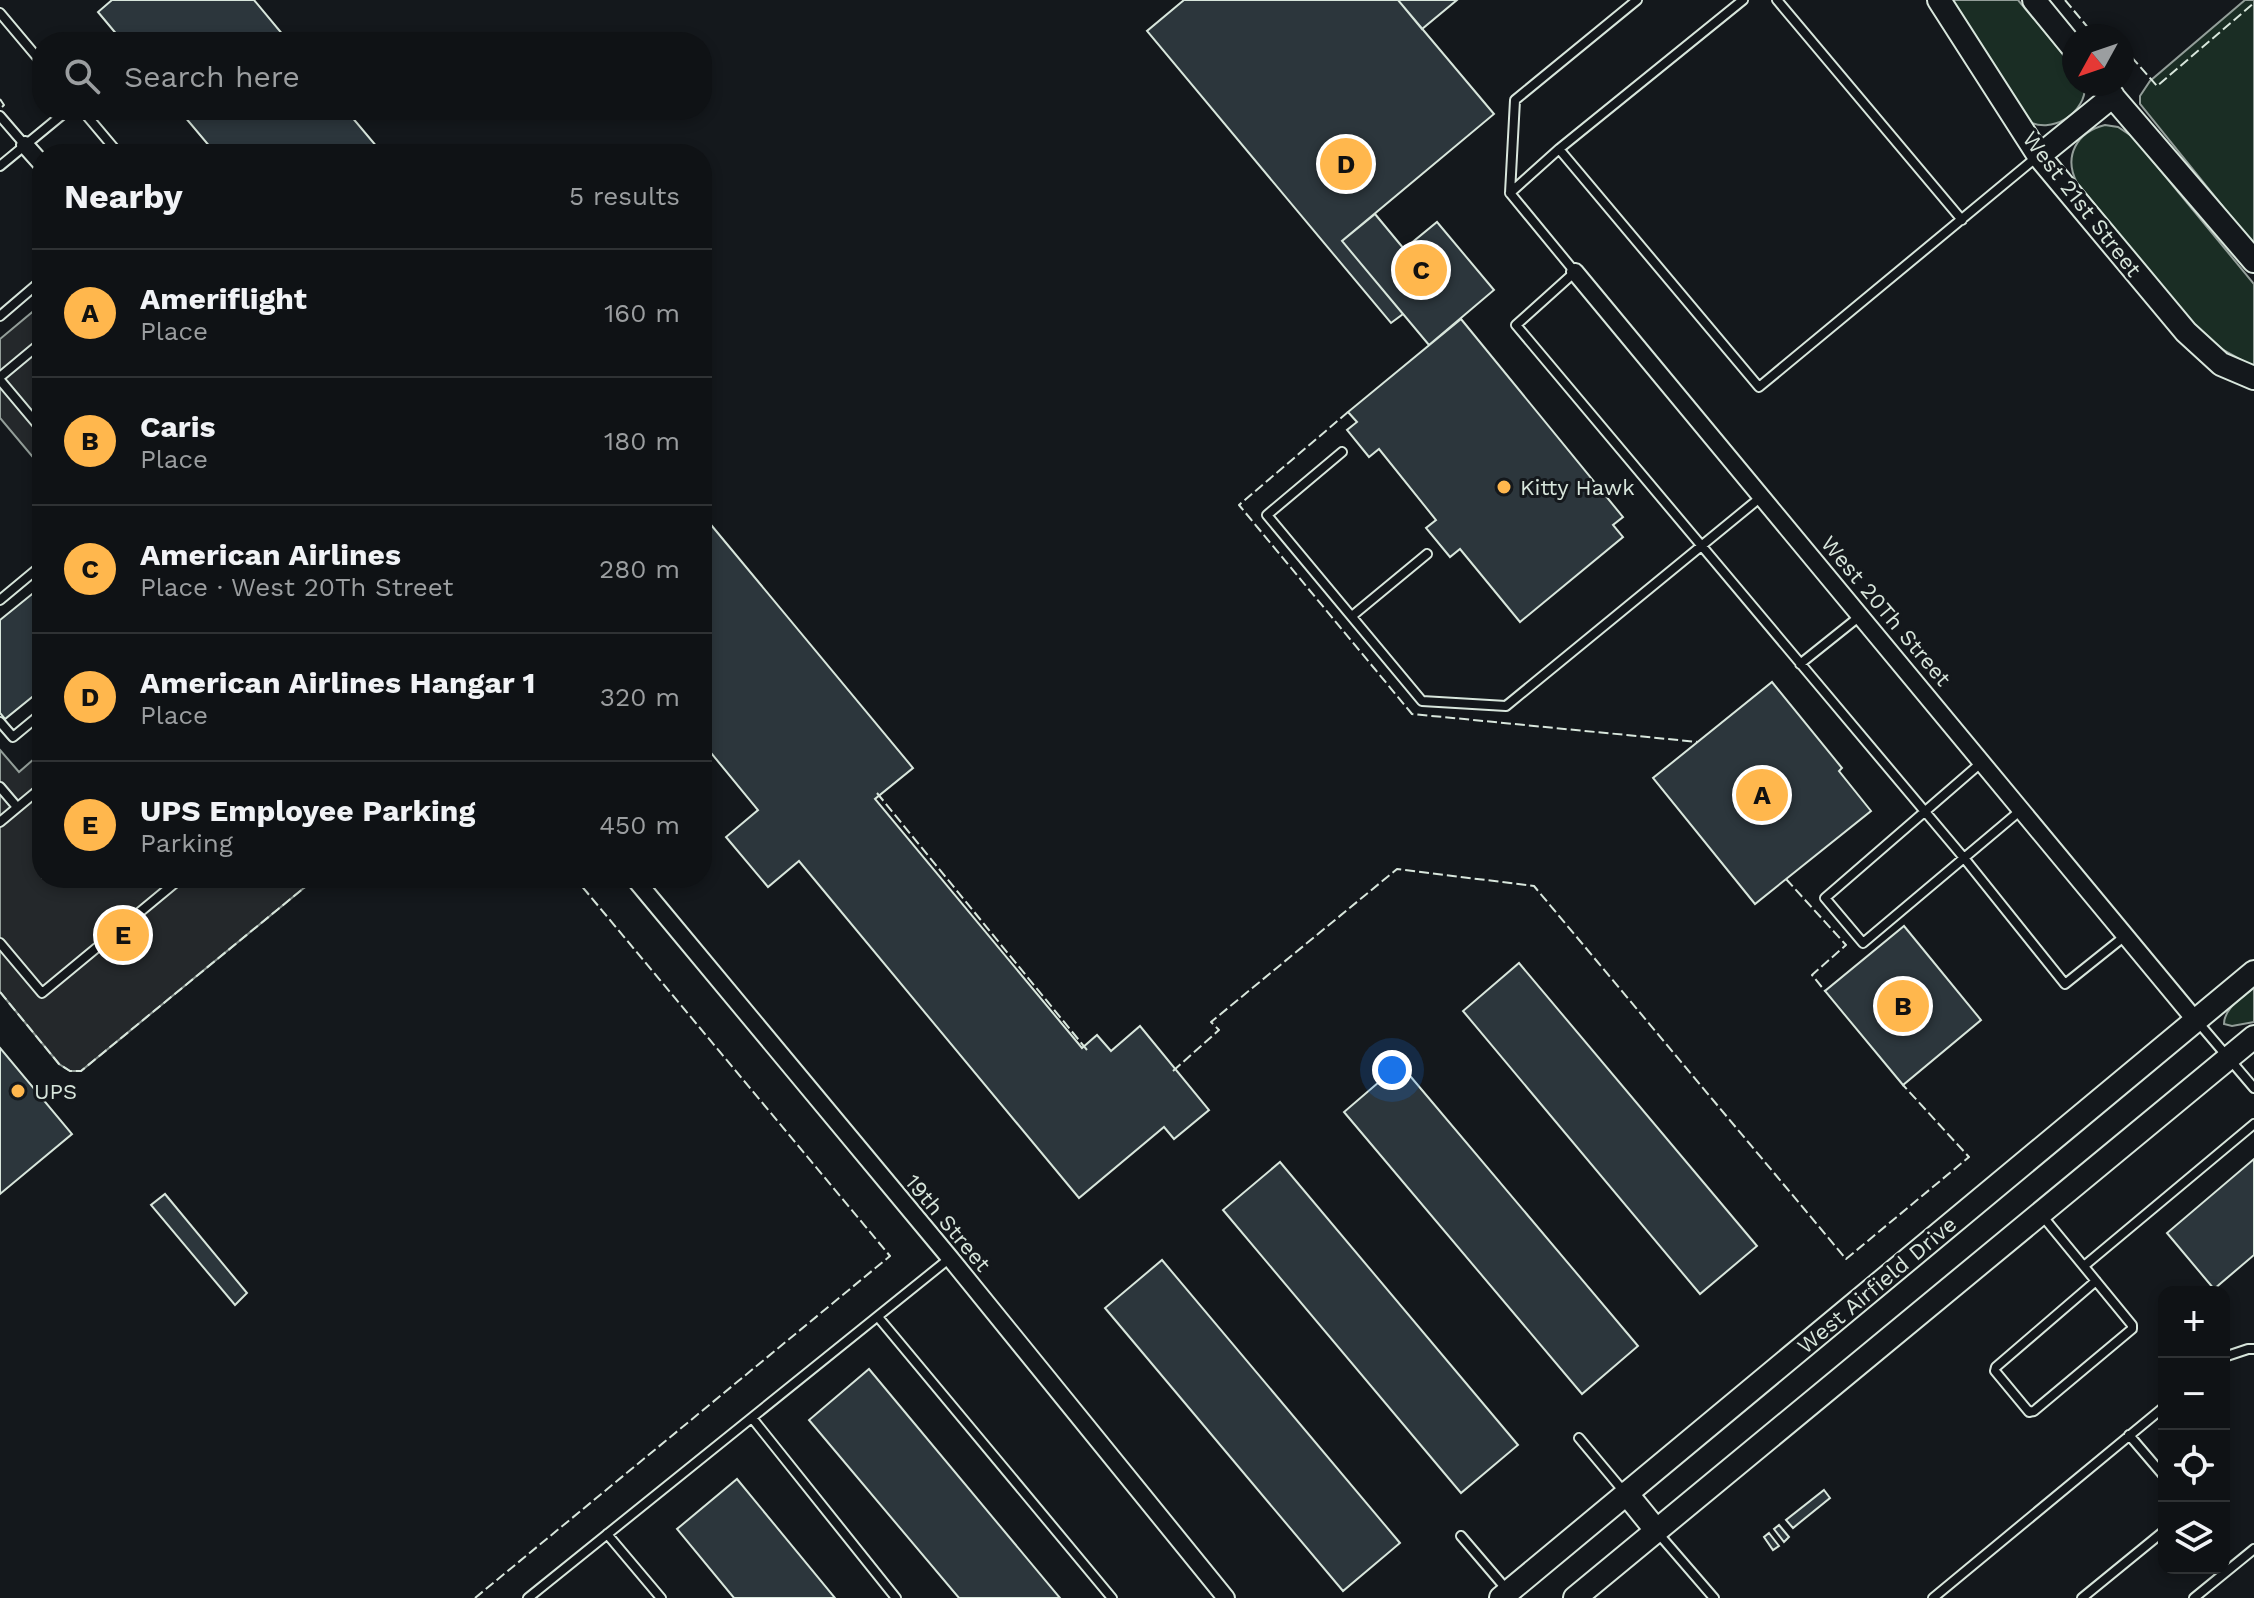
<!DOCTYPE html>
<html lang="en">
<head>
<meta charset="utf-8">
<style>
	:root { --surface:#0f1215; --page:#1d2022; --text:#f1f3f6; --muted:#9b9ea0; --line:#2f3234; --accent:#ffb74d }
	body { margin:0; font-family:"Work Sans",sans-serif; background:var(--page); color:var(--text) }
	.controls { position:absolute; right:24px; bottom:24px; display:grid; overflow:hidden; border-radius:16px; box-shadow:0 4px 12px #0003 }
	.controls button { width:72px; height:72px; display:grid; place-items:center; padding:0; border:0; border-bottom:2px solid var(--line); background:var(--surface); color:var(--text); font:40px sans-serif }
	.compass { position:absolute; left:2062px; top:24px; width:72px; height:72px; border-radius:50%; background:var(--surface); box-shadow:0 4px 12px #0003; rotate:230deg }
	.you { position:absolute; left:1392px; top:1070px; width:28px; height:28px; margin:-20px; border:6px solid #fff; border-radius:50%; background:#1a73e8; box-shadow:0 0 0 12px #1a73e833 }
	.badge { display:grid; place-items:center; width:52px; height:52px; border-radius:50%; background:var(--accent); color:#111; font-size:26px; font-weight:700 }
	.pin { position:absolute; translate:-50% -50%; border:4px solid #fff; box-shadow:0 2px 8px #0006 }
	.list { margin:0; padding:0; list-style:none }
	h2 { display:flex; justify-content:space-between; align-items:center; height:104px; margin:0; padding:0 32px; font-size:34px }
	h2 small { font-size:26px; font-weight:400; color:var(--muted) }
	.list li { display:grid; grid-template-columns:52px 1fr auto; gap:24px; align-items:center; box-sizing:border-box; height:128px; padding:0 32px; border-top:2px solid var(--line) }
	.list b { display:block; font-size:30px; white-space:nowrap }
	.list p { margin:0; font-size:26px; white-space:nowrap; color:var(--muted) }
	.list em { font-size:26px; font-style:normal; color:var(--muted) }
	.icon { flex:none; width:44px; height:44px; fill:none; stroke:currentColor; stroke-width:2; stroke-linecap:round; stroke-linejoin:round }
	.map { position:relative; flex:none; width:2254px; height:1598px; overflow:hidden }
	.search { position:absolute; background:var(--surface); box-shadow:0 4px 12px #0003; left:32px; top:32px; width:680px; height:88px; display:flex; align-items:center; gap:20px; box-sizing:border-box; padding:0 28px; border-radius:32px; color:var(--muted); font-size:30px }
	.panel { position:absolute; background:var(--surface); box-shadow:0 4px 12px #0003; left:32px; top:144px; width:680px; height:744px; border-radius:32px }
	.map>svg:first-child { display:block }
</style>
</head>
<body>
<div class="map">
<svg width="2254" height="1598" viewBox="0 0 2254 1598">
	<rect width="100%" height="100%" fill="#14181c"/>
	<path fill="#1a2d24" stroke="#939e99" stroke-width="2" d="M1952,0H2018L2074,67V84H2085C2087,113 2051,136 2026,120Z
		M2245,0H2254V245L2140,104V96L2150,81Z
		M2105,125L2118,127L2133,137L2254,284V367L2220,348L2193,324L2077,183C2063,156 2077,132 2105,125Z
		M2254,987V1022L2232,1026L2224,1024C2224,1008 2242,998 2254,987Z"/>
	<path fill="#24282b" stroke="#939e99" stroke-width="2" d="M42,304V468L0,418V339Z
		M0,750L19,772L42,752V878H316L81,1071H70L59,1064L0,992Z"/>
	<path fill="#2c363c" stroke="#d8e6dc" stroke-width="2" d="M112,0H254L289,42H123L98,12Z
		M1184,0H1398L1494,114L1342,241L1403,314L1391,323L1147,31Z
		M1398,0H1457L1422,29Z
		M179,110H346L383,154H216Z
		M1375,214L1404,249L1437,222L1494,290L1429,345L1342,241Z
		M1461,319L1623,517L1613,525L1623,537L1520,622L1460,549L1450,557L1426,528L1436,520L1379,449L1369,457L1347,430L1357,422L1348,412Z
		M702,514L913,768L875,799L1082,1048L1097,1035L1111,1051L1140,1026L1209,1110L1174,1139L1164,1127L1079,1198L799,861L768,887L726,837L758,810L702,742Z
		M42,586V689L5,719L0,713V620Z
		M1772,682L1842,768L1839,771L1871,811L1755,904L1653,778Z
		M1904,926L1981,1020L1903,1085L1825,991Z
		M1519,963L1757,1246L1700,1294L1463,1011Z
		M0,1048L72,1134L0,1194Z
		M1400,1064L1638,1346L1582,1394L1344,1112Z
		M2254,1159V1255L2214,1289L2167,1233Z
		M1280,1162L1518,1445L1461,1493L1223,1210Z
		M165,1194L247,1293L235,1305L151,1205Z
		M1162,1260L1400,1543L1343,1591L1105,1308Z
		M869,1369L1060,1598H959L809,1420Z
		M737,1479L835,1598H734L677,1529Z
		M1824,1490L1830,1498L1793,1528L1786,1520Z
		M1779,1525L1789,1537L1784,1542L1774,1529Z
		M1769,1533L1779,1546L1773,1550L1764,1537Z"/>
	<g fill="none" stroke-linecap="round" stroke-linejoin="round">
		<defs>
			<path id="service" d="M1743,0L1559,149L1759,387L2038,156
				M1777,0L1962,220
				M0,13L42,63
				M82,110L119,154
				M0,116L25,145
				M0,166L68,110
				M1510,193L1575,272L1516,325L1964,858L2065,984L2125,936
				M1510,193L1515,100L1637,0
				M1510,193L1559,149
				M0,316L42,280
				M0,377L42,342
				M0,380L42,430
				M1342,452L1267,515L1422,701L1506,706L1761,497
				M0,600L42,565
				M1352,616L1427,554
				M1800,664L1860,616
				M0,722L13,737L42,713
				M1982,762L1825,898L1863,943L2021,810
				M0,787L17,807
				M0,822L42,787
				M0,943L42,993L181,878
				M2197,1021L2254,1088
				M2040,1213L2132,1325V1329L2034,1411L2029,1412L1995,1371L1996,1367L2096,1281
				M2084,1266L2254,1124
				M878,1317L1112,1598
				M2224,1357L2248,1349H2254
				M752,1418L896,1598
				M2129,1435L2164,1476
				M1579,1438L1625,1493
				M1657,1532L1714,1598
				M607,1534L661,1598
				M1461,1536L1508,1591
				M528,1598L950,1258
				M1933,1598L2164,1407
				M2082,1598L2164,1531
				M2194,1598L2254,1549"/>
			<path id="minor" d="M25,145L42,164
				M1575,272L2196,1021
				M634,878L950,1258L1226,1598"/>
			<path id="tertiary" d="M1939,0L2039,156L2186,332L2221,364L2254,378
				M2034,0L2074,49
				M2102,84L2254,261
				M2039,156L2113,96
				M1626,1493L1656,1530
				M1501,1598L2254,972
				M1575,1598L2254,1037"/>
		</defs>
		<use href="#service" stroke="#d8e6dc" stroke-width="12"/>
		<use href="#minor" stroke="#d8e6dc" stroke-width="20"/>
		<use href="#tertiary" stroke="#d8e6dc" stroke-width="26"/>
		<use href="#service" stroke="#14181c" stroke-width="8"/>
		<use href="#minor" stroke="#14181c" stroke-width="16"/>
		<use href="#tertiary" stroke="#14181c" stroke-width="22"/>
		<path stroke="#d8e6dc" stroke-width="2" stroke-dasharray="10 4" stroke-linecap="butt" d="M2065,0L2095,36
			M2122,46L2157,86L2254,3
			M0,99L4,105L0,109
			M1348,412L1239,505L1412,714L1698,742
			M877,793L1087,1050
			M1786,879L1846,945L1812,975L1825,991
			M0,992L59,1064L70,1071H81L316,878
			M1173,1071L1219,1030L1211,1022L1397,869L1534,886L1846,1259L1969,1157L1903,1085
			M475,1598L890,1256L575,878"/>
	</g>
	<g fill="#ffb74d" stroke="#14181c" stroke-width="3">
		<circle cx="1504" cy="487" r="8"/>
		<circle cx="18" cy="1091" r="8"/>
	</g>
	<g text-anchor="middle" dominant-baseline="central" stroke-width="6" stroke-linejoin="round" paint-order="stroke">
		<g font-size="22" fill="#d8e6dc" stroke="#14181c">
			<text transform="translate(2082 204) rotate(52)">West 21st Street</text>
			<text transform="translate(1886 611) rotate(50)">West 20Th Street</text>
			<text transform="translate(948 1223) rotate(50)">19th Street</text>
			<text transform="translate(1877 1285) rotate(-40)">West Airfield Drive</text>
		</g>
		<g font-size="22" fill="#d8e6dc" stroke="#14181c" text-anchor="start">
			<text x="1520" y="487">Kitty Hawk</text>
			<text x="34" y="1091">UPS</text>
		</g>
	</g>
</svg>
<div class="controls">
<button>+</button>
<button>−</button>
<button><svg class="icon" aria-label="locate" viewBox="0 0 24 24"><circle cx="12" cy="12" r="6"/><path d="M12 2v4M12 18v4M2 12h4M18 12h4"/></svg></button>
<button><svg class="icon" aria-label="layers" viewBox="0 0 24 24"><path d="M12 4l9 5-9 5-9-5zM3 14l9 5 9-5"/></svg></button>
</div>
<svg class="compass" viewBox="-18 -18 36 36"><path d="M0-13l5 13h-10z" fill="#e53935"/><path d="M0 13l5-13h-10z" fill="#9b9ea0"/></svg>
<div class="you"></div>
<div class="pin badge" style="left:1762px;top:795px">A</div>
<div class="pin badge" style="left:1903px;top:1006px">B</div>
<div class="pin badge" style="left:1421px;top:270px">C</div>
<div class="pin badge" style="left:1346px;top:164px">D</div>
<div class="pin badge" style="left:123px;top:935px">E</div>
<div class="search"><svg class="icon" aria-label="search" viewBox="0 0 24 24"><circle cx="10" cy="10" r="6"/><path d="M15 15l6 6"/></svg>Search here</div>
<section class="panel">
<h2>Nearby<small>5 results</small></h2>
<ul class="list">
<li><span class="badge">A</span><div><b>Ameriflight</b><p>Place</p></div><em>160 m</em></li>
<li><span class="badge">B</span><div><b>Caris</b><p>Place</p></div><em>180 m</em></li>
<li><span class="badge">C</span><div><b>American Airlines</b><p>Place · West 20Th Street</p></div><em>280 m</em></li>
<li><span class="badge">D</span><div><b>American Airlines Hangar 1</b><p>Place</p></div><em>320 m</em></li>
<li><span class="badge">E</span><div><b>UPS Employee Parking</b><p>Parking</p></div><em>450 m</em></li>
</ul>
</section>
</div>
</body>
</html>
